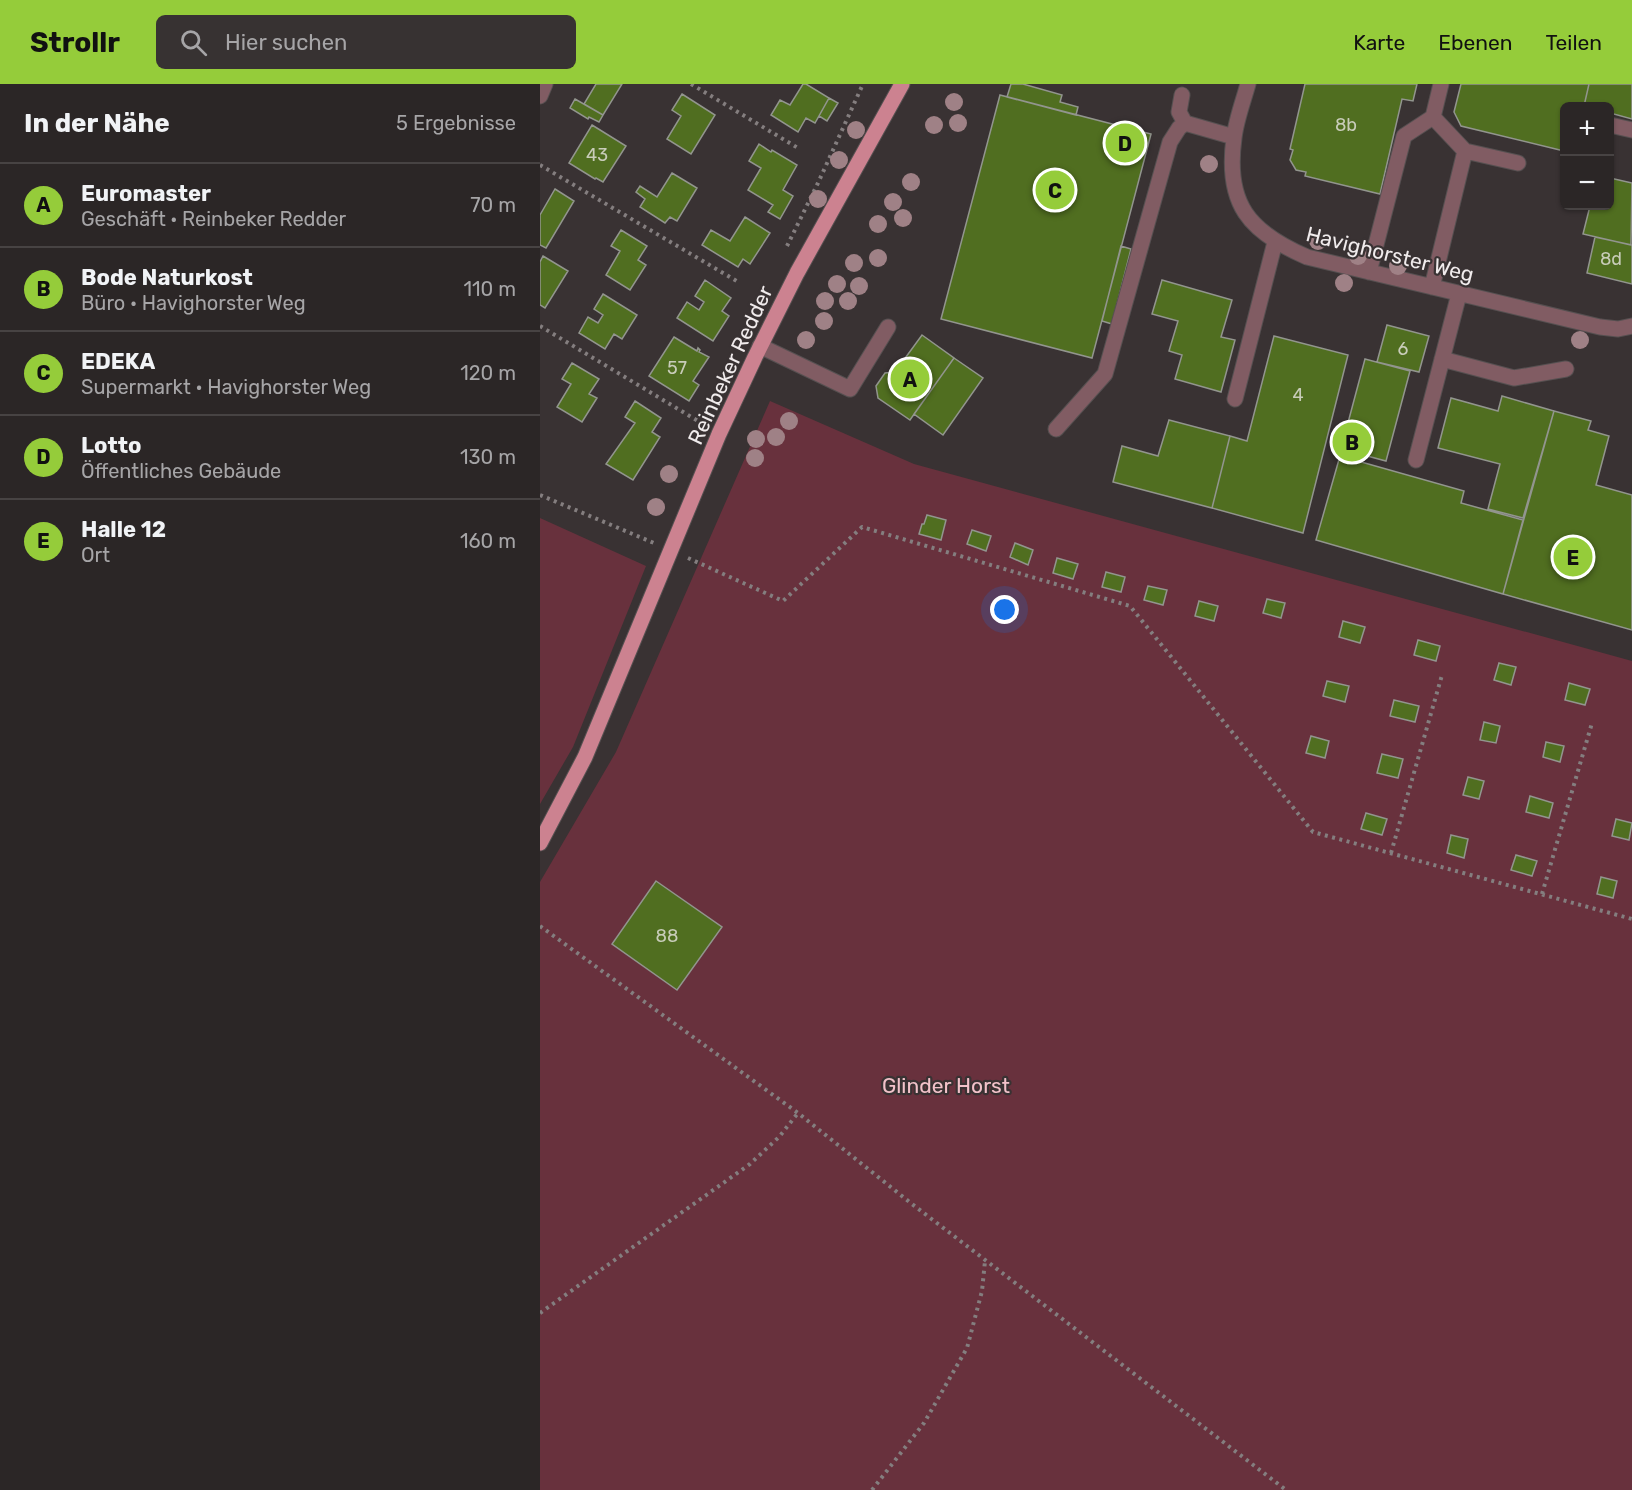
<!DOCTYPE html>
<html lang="de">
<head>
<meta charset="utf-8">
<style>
	:root { --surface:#2b2626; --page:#373232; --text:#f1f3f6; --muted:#a6a5a7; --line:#474343; --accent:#95cc3a }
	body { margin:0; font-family:Rubik,sans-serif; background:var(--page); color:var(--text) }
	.controls { position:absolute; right:18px; top:18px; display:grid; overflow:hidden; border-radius:9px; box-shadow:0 2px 4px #0004 }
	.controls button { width:54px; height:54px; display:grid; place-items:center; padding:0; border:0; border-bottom:2px solid var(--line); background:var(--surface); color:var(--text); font:30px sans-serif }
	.you { position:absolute; left:465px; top:526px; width:21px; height:21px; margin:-15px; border:4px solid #fff; border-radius:50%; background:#1a73e8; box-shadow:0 0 0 9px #1a73e833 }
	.badge { display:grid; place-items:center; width:39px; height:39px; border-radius:50%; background:var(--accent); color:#111; font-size:20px; font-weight:700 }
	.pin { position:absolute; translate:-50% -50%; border:3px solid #fff; box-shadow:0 2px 6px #0006 }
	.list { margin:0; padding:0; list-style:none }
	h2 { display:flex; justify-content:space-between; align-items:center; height:78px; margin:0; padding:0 24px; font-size:26px }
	h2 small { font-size:20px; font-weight:400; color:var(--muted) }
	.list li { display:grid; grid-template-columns:39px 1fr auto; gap:18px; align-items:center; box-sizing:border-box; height:84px; padding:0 24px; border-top:2px solid var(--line) }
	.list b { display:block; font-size:22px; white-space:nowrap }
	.list p { margin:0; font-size:20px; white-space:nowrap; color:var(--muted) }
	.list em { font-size:20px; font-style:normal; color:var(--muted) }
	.icon { flex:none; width:33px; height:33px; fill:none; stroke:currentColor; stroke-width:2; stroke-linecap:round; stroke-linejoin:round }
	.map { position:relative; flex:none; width:1092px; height:1406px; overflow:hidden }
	header { display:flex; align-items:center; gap:36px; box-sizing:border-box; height:84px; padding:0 30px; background:var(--accent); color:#111 }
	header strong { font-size:28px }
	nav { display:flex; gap:33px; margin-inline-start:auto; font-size:21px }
	.search { width:420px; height:54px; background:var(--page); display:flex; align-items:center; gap:15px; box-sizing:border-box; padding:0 21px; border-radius:9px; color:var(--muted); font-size:22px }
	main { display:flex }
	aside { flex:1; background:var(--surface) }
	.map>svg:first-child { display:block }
</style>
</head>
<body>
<header>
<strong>Strollr</strong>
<div class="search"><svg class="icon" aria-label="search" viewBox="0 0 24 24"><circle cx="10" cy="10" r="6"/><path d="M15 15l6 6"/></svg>Hier suchen</div>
<nav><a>Karte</a><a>Ebenen</a><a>Teilen</a></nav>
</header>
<main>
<aside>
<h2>In der Nähe<small>5 Ergebnisse</small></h2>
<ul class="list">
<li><span class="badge">A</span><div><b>Euromaster</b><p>Geschäft · Reinbeker Redder</p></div><em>70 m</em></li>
<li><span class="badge">B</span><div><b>Bode Naturkost</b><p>Büro · Havighorster Weg</p></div><em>110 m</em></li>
<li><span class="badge">C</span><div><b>EDEKA</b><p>Supermarkt · Havighorster Weg</p></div><em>120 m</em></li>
<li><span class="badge">D</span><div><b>Lotto</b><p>Öffentliches Gebäude</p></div><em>130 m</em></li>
<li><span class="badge">E</span><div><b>Halle 12</b><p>Ort</p></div><em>160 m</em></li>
</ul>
</aside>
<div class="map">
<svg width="1092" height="1406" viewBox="0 0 1092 1406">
	<rect width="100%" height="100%" fill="#393233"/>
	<path fill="#68313d" d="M230,317L374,380L1092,577V1406H0V798L76,668Z
		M0,434L106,482L33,663L0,720Z"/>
	<path fill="#506e20" stroke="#92958e" stroke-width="1.5" d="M56,0H82L63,31L44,20Z
		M263,0H266L289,14L275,39L266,34L258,48L231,31L240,16L250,21Z
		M471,0H483L522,11L520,18L538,23L536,31L467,13Z
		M765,0H877L873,17L862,15L840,110L765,92L766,88L756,86L750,76L753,66L750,65Z
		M921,0H1049L1044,22H1024V67L921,42L914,28Z
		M1049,0H1092V35L1070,29V22H1044Z
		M142,10L175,31L151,70L127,55L141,32L132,26Z
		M460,11L611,50L552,274L401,235Z
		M289,14L298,19L287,37L279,32Z
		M35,15L63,31L59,38L49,33L48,35L30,24Z
		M52,41L86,62L63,98L56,94L55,95L29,79Z
		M219,60L231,68L232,66L257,81L243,106L253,112L240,135L228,128L233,121L208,106L221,84L209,77Z
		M132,89L157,104L137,137L130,133L125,139L100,123L105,115L96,108L100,102L117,113Z
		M1070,94L1092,99L1091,161L1043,150L1050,122H1070Z
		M15,105L34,117L6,164L0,161V131Z
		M205,133L230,149L210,180L203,175L198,183L162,161L171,146L190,157Z
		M81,146L107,162L98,176L106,181L90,206L66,191L80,167L71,162Z
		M1055,153L1092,161V200L1047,189Z
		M581,162L591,165L572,240L562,237Z
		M3,172L28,187L5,224L0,221V178Z
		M165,196L191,214L182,227L189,232L173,257L137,234L147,218L159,226L164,218L155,212Z
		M622,196L692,216L681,253L695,256L681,308L635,295L642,271L629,267L638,237L612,230Z
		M63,210L97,231L82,255L74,250L65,265L39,249L48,233L58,239L63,231L54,225Z
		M847,241L889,252L879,288L837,278Z
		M382,251L414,274L370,336L338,314L336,302L345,289L355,288Z
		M734,252L808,271L763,449L672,424L690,352L707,357Z
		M134,253L157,267L158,264L160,266L159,268L169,273L153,297L159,301L149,317L109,292Z
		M414,274L443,294L403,351L374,330Z
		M825,275L870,287L846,377L801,365Z
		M32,279L59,295L49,310L57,314L42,338L17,323L31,300L22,295Z
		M962,312L1014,327L983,434L948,425L960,380L898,364L911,314L958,327Z
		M95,317L121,334L112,348L120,353L93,396L66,380L95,339L85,333Z
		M1014,327L1051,337L1048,346L1069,352L1056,401L1092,411V546L963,510Z
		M629,336L690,352L672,424L573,398L582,362L618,372Z
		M800,372L924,407L921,419L983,436L963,510L776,456Z
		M387,431L406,436L401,456L379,450L382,440H384Z
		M432,446L451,452L446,467L427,460Z
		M475,459L493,466L488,481L470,473Z
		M517,474L538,480L533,495L513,489Z
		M566,488L585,493L581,508L562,503Z
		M608,502L627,506L623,521L604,516Z
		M727,515L745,519L741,534L723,529Z
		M659,517L678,522L674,537L655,532Z
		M803,537L825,543L820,559L799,553Z
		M878,556L900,562L896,577L874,571Z
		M959,579L976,583L971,601L954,596Z
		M787,597L809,602L805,618L783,612Z
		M1029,599L1050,605L1045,621L1025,616Z
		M854,616L879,622L875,638L850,632Z
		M944,638L960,642L956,659L940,656Z
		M771,652L789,657L785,674L766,669Z
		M1006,658L1024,662L1020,678L1003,673Z
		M842,670L863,675L858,694L837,689Z
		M928,693L944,697L939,715L923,711Z
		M990,712L1013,719L1009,734L986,728Z
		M826,729L847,735L842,751L821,745Z
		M1076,735L1092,739L1089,756L1072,752Z
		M911,751L928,755L924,774L907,769Z
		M976,771L997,777L992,792L971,786Z
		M1061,793L1077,797L1073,814L1057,810Z
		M116,797L182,843L137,906L72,860Z"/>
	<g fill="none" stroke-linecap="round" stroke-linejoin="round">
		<defs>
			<path id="minor" d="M708,0C703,18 696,36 694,54C685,120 709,148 767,173L1060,243L1078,245L1092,242
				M642,11L639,28L645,39L694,53
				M0,12L5,0
				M1070,41L1092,46
				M925,67L978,79
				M829,188L864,52L893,33
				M892,203L925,67L893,33L901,0
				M220,262L310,305L348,243
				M902,275L974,294L1026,285
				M695,315L735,158
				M516,345L565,290L630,58L639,44L645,39
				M876,376L919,210"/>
			<path id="major" d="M0,759L45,673L179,350L215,273L257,189L362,0"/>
		</defs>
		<use href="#minor" stroke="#565051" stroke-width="17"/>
		<use href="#major" stroke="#565051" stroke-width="17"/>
		<path stroke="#847e7f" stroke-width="4" stroke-dasharray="3 4.5" stroke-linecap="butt" d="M151,0L258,64
			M0,81L200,199
			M247,162L278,99L323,0
			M0,242L163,340
			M0,411L114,459
			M148,474L243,517L322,443L590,522L773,748L1092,835
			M851,769L902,591
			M1002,810L1052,639
			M0,842L258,1029L372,1120L746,1406
			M0,1229L210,1080L239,1053L258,1029
			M332,1406L384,1339L427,1264L442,1207L445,1177"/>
		<use href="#minor" stroke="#815c63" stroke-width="15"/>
		<use href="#major" stroke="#cc8290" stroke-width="15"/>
	</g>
	<g fill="#9f8186">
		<circle cx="414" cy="18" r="9"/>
		<circle cx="418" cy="39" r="9"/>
		<circle cx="394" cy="41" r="9"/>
		<circle cx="316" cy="46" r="9"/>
		<circle cx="299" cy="76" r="9"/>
		<circle cx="669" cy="80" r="9"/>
		<circle cx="371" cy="98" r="9"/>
		<circle cx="278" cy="115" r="9"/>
		<circle cx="353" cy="118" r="9"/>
		<circle cx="363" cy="134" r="9"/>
		<circle cx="338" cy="140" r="9"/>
		<circle cx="778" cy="157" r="9"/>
		<circle cx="818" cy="172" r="9"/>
		<circle cx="338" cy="174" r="9"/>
		<circle cx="314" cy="179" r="9"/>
		<circle cx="858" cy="182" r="9"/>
		<circle cx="804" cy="199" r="9"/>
		<circle cx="297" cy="200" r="9"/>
		<circle cx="319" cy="202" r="9"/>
		<circle cx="285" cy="217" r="9"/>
		<circle cx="308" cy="217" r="9"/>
		<circle cx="284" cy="237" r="9"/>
		<circle cx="266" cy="256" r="9"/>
		<circle cx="1040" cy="256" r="9"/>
		<circle cx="249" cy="337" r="9"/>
		<circle cx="236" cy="353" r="9"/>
		<circle cx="216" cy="355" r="9"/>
		<circle cx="215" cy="374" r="9"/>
		<circle cx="129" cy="390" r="9"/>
		<circle cx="116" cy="423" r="9"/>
	</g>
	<g text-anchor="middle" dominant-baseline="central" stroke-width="4.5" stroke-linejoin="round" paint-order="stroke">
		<g font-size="18" fill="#c8ccb9">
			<text x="806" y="41">8b</text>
			<text x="57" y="71">43</text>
			<text x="1071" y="175">8d</text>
			<text x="863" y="265">6</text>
			<text x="137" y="284">57</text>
			<text x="758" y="311">4</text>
			<text x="127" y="852">88</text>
		</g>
		<g font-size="21" fill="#f0ebec" stroke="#393233">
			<text transform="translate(850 170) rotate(14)">Havighorster Weg</text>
			<text transform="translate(190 281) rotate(-65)">Reinbeker Redder</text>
		</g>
		<g font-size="21" fill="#f2c2ca" stroke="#393233">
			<text x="406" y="1001">Glinder Horst</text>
		</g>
	</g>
</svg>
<div class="controls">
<button>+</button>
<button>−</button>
</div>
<div class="you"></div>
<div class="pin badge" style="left:370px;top:295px">A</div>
<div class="pin badge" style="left:812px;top:358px">B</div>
<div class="pin badge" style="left:515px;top:106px">C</div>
<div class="pin badge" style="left:585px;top:59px">D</div>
<div class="pin badge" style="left:1033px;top:473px">E</div>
</div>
</main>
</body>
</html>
